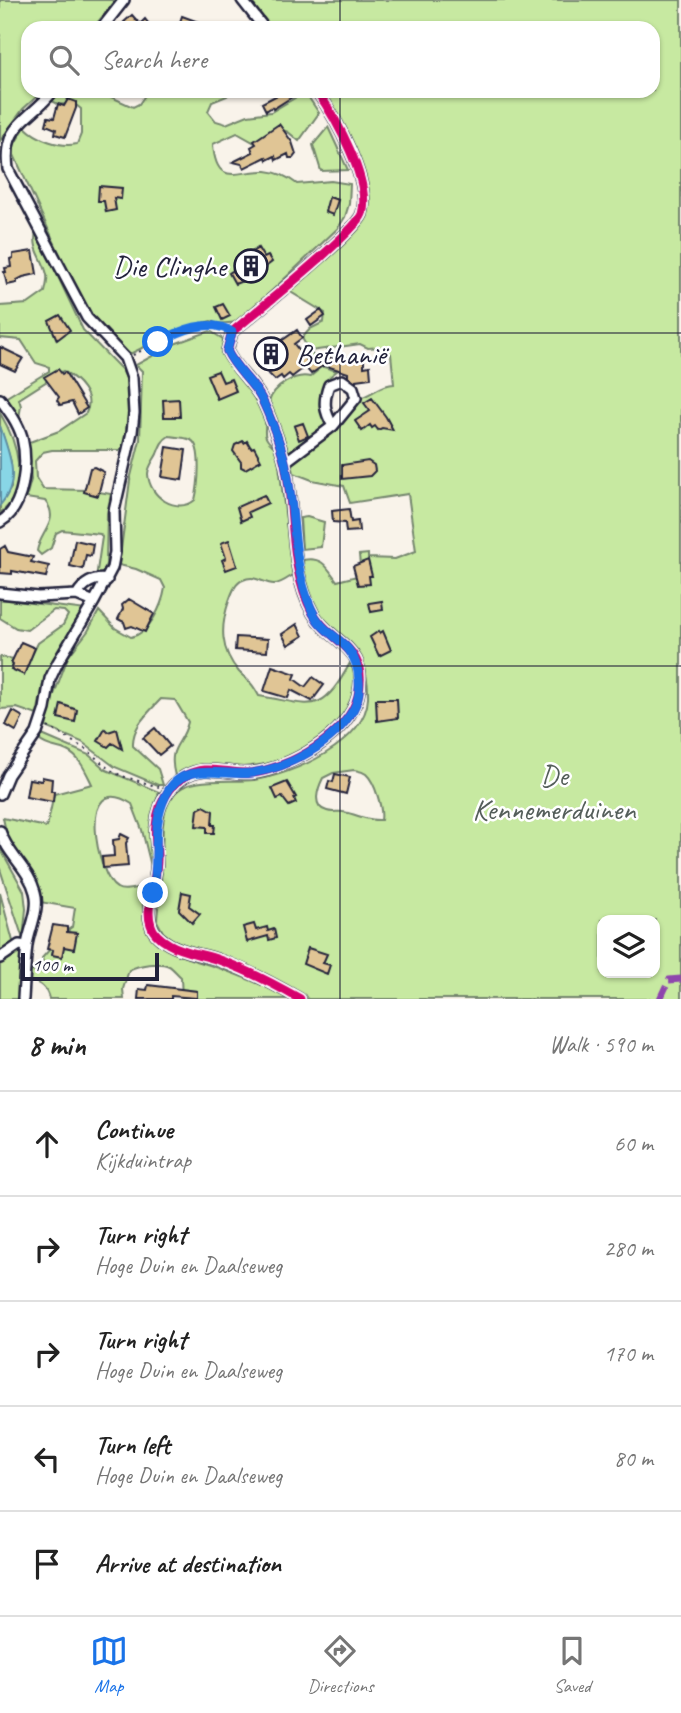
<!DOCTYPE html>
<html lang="en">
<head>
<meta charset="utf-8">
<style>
	:root { --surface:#fff; --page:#f6f6f6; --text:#222; --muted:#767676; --line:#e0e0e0; --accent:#1a73e8 }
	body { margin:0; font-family:Caveat,sans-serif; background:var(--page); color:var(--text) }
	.controls { position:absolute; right:21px; bottom:21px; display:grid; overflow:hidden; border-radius:14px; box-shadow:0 2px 5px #0004 }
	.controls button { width:63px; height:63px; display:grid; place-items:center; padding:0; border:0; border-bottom:2px solid var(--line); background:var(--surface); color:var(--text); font:35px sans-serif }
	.scale { position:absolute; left:21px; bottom:18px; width:138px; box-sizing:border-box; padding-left:7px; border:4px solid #22223b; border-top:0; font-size:19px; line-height:24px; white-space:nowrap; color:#22223b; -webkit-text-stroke:5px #fff; paint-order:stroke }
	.stop { position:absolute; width:21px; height:21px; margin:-16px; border:5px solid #1a73e8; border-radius:50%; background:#fff }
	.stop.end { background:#1a73e8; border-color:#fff; box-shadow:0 2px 7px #0008 }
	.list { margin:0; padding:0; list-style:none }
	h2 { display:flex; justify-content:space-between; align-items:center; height:91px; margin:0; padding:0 28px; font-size:30px }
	h2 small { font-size:23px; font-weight:400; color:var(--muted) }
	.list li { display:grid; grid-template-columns:46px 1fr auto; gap:21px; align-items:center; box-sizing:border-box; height:105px; padding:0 28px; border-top:2px solid var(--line) }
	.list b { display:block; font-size:26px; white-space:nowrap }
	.list p { margin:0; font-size:23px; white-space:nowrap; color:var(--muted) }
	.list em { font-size:23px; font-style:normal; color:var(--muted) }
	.icon { flex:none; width:38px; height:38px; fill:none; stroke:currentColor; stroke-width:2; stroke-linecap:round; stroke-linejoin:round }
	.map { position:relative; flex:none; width:681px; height:999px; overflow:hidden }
	.search { position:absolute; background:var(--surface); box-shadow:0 2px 5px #0004; left:21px; right:21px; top:21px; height:77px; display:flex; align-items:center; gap:18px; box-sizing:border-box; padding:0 24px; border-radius:21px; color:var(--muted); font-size:26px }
	.sheet { height:616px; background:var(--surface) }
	nav { display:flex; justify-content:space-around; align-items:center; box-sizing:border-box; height:98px; border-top:2px solid var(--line); background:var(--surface); font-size:19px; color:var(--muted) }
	nav a { display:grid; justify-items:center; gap:4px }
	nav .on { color:var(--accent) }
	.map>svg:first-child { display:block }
</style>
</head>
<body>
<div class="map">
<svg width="681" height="999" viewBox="0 0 681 999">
	<rect width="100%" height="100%" fill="#f9f3ea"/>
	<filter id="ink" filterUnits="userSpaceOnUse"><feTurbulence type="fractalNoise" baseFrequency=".0143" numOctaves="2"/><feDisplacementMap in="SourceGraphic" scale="14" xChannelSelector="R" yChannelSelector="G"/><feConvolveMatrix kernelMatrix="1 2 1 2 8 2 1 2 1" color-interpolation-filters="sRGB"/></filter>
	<g filter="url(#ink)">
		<path fill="#c7e9a1" stroke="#74866e" stroke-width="2" fill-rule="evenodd" d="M0,0H116L93,28H28V91H43L23,109L0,141Z
			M250,0H681V999H308L280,984L171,939L163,932L157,921C158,903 161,885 162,868C164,845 158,814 173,795C188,775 232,783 254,780C292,775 366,743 368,698C369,670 360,650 339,633C333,627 324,622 319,616C308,601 304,577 303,560C322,556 327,567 337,581L361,575L359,555L368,554V558L395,559L416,551L408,494L350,503L344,486L312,480L294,473L291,461L335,429L359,398C372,395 381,384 394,384L391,354L380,347L368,348L360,344L310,351L320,366L337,371C314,386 321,401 326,424L289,453L269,402C273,387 295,373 310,377L317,371L308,358L309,351L302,338L310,329L324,322L325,313L289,291C306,275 323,259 341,243C348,237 359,230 364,221C381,188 343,118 323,91H653V28H272ZM354,770C359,771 362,771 366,774C375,782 383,809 381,820C366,821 357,814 343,812C338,811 332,813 327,811C311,807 318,788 323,778L333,773ZM602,920H655V973H602Z
			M59,91H82L107,95L133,107L139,104L148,91H230L227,96L212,102L208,111L216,121L226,124L248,115L271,112L305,92L319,113L299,141L288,132L280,129L255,143L237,133L213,144C216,190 240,169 266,171C277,172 288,177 297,184L331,181L350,184L349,204L345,217L338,228L239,322L217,324L211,321L176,331L128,355L88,315L14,155V145L25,127C37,139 60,148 77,144L81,134V109L76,105L58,104L50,100Z
			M328,127L348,170L321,171L313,145Z
			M36,230L83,330L122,370L129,384L128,421L123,450H52L43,452L35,461L36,478L43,489L87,490L111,494L107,513L106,564L103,572L96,578L102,537L100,534L62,530L56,533L51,548L41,555L37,551C40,532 61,520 45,501L26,498L31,480L27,443L59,431L86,413C95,396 78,379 63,371L19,399L21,406L19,418L5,398L49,371V367L36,363L21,340L0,338V306L28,304L45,292C46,287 48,280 47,275C43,256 32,252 36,230Z
			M210,331L223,339C220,365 244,380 256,401C259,405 263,411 264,416C269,431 257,434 277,449L293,575C288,578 281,584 274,584C263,584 256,574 243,580C235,583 232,593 229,601C220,627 220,650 239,672C249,682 251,681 259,696C311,704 321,718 350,663L354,671L355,685L352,708L320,743L276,763L234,768L195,769L175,776C167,745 182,747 188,722L175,700L161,699C148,713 132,726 133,746L158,769L163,785H158L115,767L82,742L46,727L52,700L68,657L88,631L99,611L115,628L131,637C150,633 162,606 165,588L161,580L136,569L119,565L130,480L140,440L142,371L136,365L174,344ZM169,436C175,437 185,437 191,440C203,446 198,488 195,500C177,515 149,497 148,474C148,467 154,460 157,454C160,446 162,440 169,436Z
			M0,413C17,441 32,490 0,513V505L11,488V462L0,426Z
			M307,517L324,522L321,547L302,549L300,518Z
			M0,599L86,610L50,665L44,679L37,715L17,708L0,709V657L14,659L27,665L38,643L63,625L68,615L64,611L54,610L27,630L16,628L0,618Z
			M42,735L89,755L106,770L159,792L152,821V870L142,830L132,804C75,768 97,878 117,888C125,893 141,886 150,885C149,899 143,921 150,934C162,954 203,962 224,970C246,978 269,987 289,999H182L181,977C177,974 173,968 169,966C159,961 138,965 129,970L123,989L124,999H49C47,989 40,982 30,981L31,971L46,973L42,958L50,949L67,939L69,929L72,927L75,908L34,901C30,871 8,850 3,818L47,827L54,794L92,784C86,772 80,757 67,751C57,746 48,748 39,740Z
			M0,848L24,891L26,909L23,939L0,869Z
			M0,893L14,945L0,953Z
			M22,952L18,999H0V964Z"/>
		<path fill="#88d6e6" stroke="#5f8ea2" stroke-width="2" d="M0,426C9,453 22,481 0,505Z"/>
		<path fill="#e0c595" stroke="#22223b" stroke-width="2" d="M132,15L140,24L145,19L152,28H130L124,22Z
			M182,16L212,27V28H178Z
			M285,91H288L292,97L273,109L272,107L266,111L262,103Z
			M68,99L76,102V108L65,137L55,134L56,129L46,125L48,117L54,118L58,104L64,106Z
			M279,124L292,142L296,154L293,158H289L288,154L276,160L275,156L267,160L266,157L244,168L242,164L233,162L253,152L251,147L256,144L254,141Z
			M99,186L122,188L121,199L114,198L116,210L106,212L104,201H98Z
			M329,197L338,200L333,215L325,212Z
			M258,248L264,258L268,256L272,262L252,277L235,284L229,273L235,269L234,264Z
			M33,251L37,274L23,277L17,280V283L7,285L4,272H6L5,268L11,267L10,259L13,258V254Z
			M223,304L230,316L222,320L216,307Z
			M321,310L325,316L311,326L307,320Z
			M60,315L70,330L57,340L49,321Z
			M297,330L302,338L294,344L310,364L324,362L326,355L333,359L364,358V367L370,366L371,378L356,380V382L348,376V373L324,365L311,374L305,367L292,377L289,374L283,379L281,376L275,380L261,366L258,353L267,346L271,348Z
			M0,347L23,358L15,371L0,364Z
			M58,369L62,374L65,372L87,408L78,414L72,402L60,405L57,400L59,397L44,377Z
			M218,371L223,382L231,379L236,391L217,399L207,375Z
			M372,398L386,417L393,430L382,428L378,430L375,426L372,428L370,425L362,431L355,421L370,411L364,403Z
			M179,399L180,417H164L163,400Z
			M303,423L308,436L299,440L294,426Z
			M243,441L244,443L247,441L251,448L254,447L261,460L245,469L241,467V462L233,451L235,445Z
			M167,447L186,450L182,480L162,477Z
			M368,461L374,465L375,471L370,476L342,479V465Z
			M94,467L104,472L98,496L84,492L90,468Z
			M264,495L268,503L248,512L250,517L241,521L237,507Z
			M349,509L351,522L358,521L359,531L346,532L345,523L333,522L332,511Z
			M75,540L93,544L91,556L86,555L83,569L70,566Z
			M229,540L237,566L226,570L222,560L226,558L221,543Z
			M5,546L8,552L33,557L31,562L49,566L46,577L12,571V574L0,573V549Z
			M368,560L372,576H369L370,584L358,585L353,566Z
			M129,599L154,614L145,632L132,626L126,628L124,622L118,619L123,609L122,605Z
			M382,601L383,610L371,612L369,603Z
			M297,624L303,636L288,645L282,634Z
			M379,631L380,633L383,631L391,650L379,656L370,637Z
			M236,637L268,639L267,652L235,650Z
			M21,642L35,648L24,675L11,669L13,665L11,663Z
			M272,666L296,674L294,679L305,687L313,677L324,685L312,701L291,690L288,698L264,691Z
			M376,699H397L398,718L377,721Z
			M61,704L77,710L75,722L58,718Z
			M13,711L23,717L16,731L6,725Z
			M155,728L170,746L159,755L143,738Z
			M105,729L108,732L117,729L122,749L112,743L108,747L98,741Z
			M335,774L350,777L346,794L327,789L329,781L333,782Z
			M42,777L52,779L51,791H54L53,802L26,797L29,779L42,781Z
			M287,782L296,797L294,798L296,803L289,806L282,797L277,799L272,788Z
			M204,806L213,811L212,825H215L214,833H207V827L196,826L198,809Z
			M121,834L129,838L126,843L128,866L103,868L102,857L114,856L113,840L119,839Z
			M182,892L191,894L189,906L200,914L192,923L179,910Z
			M254,924L256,930L267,927L268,931L274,929L276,938L269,940L268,936L247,942L243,927Z
			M53,925L67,927V932L77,933L74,949L64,947L62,957L52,955L53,950L47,949Z
			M308,948L327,954L323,963L330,965L327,974L303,964Z
			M148,985L197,991V998L171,996V999H138L139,989L147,990Z"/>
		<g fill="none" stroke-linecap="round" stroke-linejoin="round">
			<defs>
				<path id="minor" d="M242,0L264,28
					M102,28L124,0
					M0,399C9,411 18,423 22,437C28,463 25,508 0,522
					M285,462L333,426L356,398L353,388L342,380L329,385C323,401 324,411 333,426
					M0,593L38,597L77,595L94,602
					M77,595C83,584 94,577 107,580
					M0,794L8,775L37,733L45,709L50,679L58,662L94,602L112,568L115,552L114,511L132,432L134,413L132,378L125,358L87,318L8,169C2,123 30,121 53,91
					M0,831C7,854 29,869 35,892C40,909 30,927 27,945C25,963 24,981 23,999
					M0,958L19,945L27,946
					M300,999C274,984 248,970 219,960C203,954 184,953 169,944C162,940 153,933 151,925C144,905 158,879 157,857C157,847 154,836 156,826C158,799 176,773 204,770C220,769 236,774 251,773C289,769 348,735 358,696C370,645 331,645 313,613C288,568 296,511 285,463C281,446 269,413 261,398C252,381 235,369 227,351L232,332C253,314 355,233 362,214C372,182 335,117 317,91"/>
			</defs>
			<use href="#minor" stroke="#22223b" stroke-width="14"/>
			<path stroke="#22223b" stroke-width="2" stroke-dasharray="2 5" stroke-linecap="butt" d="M133,355C159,342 195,317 225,328
				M48,727L87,750L109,769L122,776L159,787"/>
			<use href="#minor" stroke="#fff" stroke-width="9"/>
			<path stroke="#8e44ad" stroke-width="7" stroke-dasharray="14 7" stroke-linecap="butt" d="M660,999L669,980L681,979"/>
			<defs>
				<path id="cycleway" d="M300,999C274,984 248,970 219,960C203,954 184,953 169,944C162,940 153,933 151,925C144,905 158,879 157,857C157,847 154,836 156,826C158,799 176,773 204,770C220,769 236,774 251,773C289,769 348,735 358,696C370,645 331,645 313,613C288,568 296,511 285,463C281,446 269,413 261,398C252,381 235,369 227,351L232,332C253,314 355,233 362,214C372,182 335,117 317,91"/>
			</defs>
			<use href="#cycleway" stroke="#fff" stroke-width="13"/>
			<use href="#cycleway" stroke="#d6006c" stroke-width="9"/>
		</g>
	</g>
	<g fill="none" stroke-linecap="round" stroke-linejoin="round" filter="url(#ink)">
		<path stroke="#1a73e8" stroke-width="9" d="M153,893C160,858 150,828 166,795C183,759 222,777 252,773C289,768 334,743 353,710C358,701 360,690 359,680C356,636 324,641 311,608C291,561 296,511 285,462C281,446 269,413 261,398C252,381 235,369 227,351L232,332C209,317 180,331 158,342"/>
	</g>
	<path fill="none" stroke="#22223b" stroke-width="2" stroke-opacity="0.55" d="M340,0V28M340,91V999M0,333H681M0,666H681"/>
	<defs>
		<symbol id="building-ring" viewBox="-11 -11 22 22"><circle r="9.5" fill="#fff" stroke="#22223b" stroke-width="1.5"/><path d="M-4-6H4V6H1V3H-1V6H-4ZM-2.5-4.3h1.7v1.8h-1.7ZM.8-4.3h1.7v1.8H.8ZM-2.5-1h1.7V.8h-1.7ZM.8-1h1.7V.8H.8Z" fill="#22223b"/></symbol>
	</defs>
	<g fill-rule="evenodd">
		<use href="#building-ring" x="232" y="247" width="38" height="38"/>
		<use href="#building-ring" x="252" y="335" width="38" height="38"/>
	</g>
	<g text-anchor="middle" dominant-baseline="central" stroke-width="5" stroke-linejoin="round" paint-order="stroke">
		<g font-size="30" fill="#22223b" stroke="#fff" text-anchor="end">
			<text x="226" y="266">Die Clinghe</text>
			<text x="296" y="354" text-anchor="start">Bethanië</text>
		</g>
		<g font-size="30" fill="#545e5a" stroke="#fff">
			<text x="554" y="775">De<tspan x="554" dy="34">Kennemerduinen</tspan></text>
		</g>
	</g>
</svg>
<div class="controls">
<button><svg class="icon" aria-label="layers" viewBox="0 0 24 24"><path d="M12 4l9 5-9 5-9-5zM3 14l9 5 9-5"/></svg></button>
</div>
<div class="scale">100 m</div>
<div class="stop" style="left:158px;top:342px"></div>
<div class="stop end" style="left:153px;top:893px"></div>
<div class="search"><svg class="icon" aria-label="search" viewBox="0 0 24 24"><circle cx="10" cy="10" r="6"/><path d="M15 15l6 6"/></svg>Search here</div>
</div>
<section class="sheet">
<h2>8 min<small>Walk · 590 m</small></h2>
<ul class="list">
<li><svg class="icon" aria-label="ahead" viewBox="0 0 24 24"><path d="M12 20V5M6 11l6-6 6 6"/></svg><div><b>Continue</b><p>Kijkduintrap</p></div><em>60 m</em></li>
<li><svg class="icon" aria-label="right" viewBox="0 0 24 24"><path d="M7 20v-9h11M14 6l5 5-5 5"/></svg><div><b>Turn right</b><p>Hoge Duin en Daalseweg</p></div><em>280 m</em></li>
<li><svg class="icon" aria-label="right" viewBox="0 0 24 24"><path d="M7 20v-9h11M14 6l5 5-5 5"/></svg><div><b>Turn right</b><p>Hoge Duin en Daalseweg</p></div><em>170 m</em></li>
<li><svg class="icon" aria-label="left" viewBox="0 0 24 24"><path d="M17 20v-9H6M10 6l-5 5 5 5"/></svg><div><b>Turn left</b><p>Hoge Duin en Daalseweg</p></div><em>80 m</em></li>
<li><svg class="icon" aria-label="arrive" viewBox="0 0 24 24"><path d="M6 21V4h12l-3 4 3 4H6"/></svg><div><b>Arrive at destination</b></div></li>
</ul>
</section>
<nav>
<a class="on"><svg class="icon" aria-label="map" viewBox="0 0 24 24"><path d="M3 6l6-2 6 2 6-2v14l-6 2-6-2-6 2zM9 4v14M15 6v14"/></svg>Map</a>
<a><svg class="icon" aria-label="directions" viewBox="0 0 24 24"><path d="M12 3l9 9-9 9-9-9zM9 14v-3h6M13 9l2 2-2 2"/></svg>Directions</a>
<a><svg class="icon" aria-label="saved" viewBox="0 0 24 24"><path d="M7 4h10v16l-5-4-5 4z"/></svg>Saved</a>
</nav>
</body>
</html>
